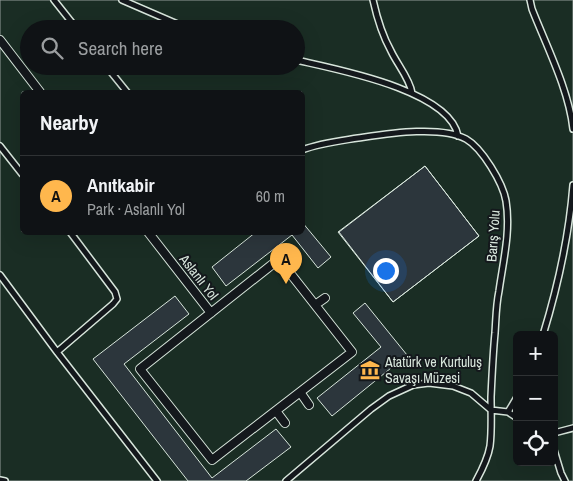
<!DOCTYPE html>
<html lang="en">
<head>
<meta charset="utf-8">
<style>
	:root { --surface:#0f1215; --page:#181b1e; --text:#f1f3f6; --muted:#9b9ea0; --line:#2f3234; --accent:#ffb74d }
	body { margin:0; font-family:"Archivo Narrow",sans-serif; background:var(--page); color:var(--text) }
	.controls { position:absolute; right:15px; bottom:15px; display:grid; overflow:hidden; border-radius:8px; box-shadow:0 5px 20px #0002 }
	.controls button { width:45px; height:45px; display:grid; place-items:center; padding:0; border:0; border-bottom:1px solid var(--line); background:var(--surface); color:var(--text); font:25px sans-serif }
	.you { position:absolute; left:385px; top:270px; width:18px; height:18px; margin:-12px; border:4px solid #fff; border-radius:50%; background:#1a73e8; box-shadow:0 0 0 8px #1a73e833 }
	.badge { display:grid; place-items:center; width:32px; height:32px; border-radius:50%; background:var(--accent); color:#111; font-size:16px; font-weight:700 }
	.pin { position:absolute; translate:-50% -41px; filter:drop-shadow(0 1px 2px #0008) }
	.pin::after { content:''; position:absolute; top:26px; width:18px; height:15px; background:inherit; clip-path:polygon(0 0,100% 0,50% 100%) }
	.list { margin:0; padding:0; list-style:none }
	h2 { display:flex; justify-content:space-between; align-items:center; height:65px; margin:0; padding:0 20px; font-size:21px }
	h2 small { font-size:16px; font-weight:400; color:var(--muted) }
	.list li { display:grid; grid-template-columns:32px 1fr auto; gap:15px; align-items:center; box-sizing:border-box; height:80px; padding:0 20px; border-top:1px solid var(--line) }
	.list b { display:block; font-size:19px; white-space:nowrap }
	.list p { margin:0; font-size:16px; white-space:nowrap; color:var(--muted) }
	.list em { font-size:16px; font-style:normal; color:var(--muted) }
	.icon { flex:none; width:28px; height:28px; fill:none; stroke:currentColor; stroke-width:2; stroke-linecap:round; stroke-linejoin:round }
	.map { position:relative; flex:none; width:573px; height:481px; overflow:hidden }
	.search { position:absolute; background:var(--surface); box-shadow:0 5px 20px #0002; left:20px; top:20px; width:285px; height:55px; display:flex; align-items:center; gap:12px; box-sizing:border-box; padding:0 18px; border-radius:28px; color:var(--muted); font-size:19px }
	.panel { position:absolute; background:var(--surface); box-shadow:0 5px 20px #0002; left:20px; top:90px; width:285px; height:145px; border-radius:8px }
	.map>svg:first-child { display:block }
</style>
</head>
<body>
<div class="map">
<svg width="573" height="481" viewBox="0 0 573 481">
	<rect width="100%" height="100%" fill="#14181c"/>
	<path fill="#1a2d24" stroke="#939e99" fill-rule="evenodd" d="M0,0H573V481H0ZM29,29H296V66H29ZM22,92H302V232H22ZM517,335H554V462H517Z"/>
	<path fill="#2c363c" stroke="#d8e6dc" d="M425,166L479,236L393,302L339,232Z
		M425,166L479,236L393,302L338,232Z
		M302,222L331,257L318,268L292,235L226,286L212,267L256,232H302Z
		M175,296L189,314L124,364L212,478L276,429L291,447L246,481H188L93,359Z
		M365,303L407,355L332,416L317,398L381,347L353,313Z"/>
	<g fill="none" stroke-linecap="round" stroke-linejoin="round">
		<defs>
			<path id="service" d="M54,0L77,29
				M122,0L189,29
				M373,0C377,18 382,35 391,51C397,64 410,79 412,93
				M530,0L532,9C546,45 569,90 573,129
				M296,60C335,69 450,90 458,136
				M106,66L127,92
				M0,146L22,174
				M302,150C320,143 339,141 358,138C386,134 440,125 466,139C482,148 503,183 506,201C511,231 503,262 499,291C496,305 496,319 495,333C493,354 492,375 491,397C491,413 492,430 490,446C488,458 482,470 476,481
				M0,275L57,352L157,481
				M543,335C558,286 569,236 573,185
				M57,352L113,304L117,299L115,292L70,232
				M508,412L517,418
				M554,433L573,428
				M554,450L561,473L565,481
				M0,480L5,481
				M286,481L371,409L389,396L413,385L429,383L453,386L471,393L491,410L508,412L517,397"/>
			<path id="pedestrian" d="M0,40L40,92
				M148,232L211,313
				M279,259L352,352L212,460L140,369Z
				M315,305L325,298
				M300,392L309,405
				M276,411L285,423"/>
		</defs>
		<use href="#service" stroke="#d8e6dc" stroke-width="8"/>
		<use href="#pedestrian" stroke="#d8e6dc" stroke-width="10"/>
		<use href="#service" stroke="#14181c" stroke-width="5"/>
		<use href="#pedestrian" stroke="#14181c" stroke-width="8"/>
	</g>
	<defs>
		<symbol id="museum-bare" viewBox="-9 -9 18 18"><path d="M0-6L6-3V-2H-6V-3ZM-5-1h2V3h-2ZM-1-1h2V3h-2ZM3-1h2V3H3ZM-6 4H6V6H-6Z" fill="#ffb74d" stroke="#14181c" stroke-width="2.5" paint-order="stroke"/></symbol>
	</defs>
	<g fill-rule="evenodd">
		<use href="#museum-bare" x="356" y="356" width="28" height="28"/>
	</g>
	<g text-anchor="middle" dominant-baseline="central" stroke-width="4" stroke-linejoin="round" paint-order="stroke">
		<g font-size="14" fill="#d8e6dc" stroke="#14181c">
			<text transform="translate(493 236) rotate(-86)">Barış Yolu</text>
			<text transform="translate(199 277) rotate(52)">Aslanlı Yol</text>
		</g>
		<g font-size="14" fill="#d8e6dc" stroke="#14181c" text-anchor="start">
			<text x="385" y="362">Atatürk ve Kurtuluş<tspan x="385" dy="16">Savaşı Müzesi</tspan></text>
		</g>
	</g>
</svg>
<div class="controls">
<button>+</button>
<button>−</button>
<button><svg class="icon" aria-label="locate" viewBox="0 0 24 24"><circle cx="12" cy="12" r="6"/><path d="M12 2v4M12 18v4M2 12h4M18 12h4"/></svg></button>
</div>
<div class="you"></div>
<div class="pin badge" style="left:286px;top:284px">A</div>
<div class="search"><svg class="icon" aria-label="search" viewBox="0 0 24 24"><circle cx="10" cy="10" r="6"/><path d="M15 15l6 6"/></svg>Search here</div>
<section class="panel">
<h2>Nearby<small></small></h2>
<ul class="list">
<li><span class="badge">A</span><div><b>Anıtkabir</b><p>Park · Aslanlı Yol</p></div><em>60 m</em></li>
</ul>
</section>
</div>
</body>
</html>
